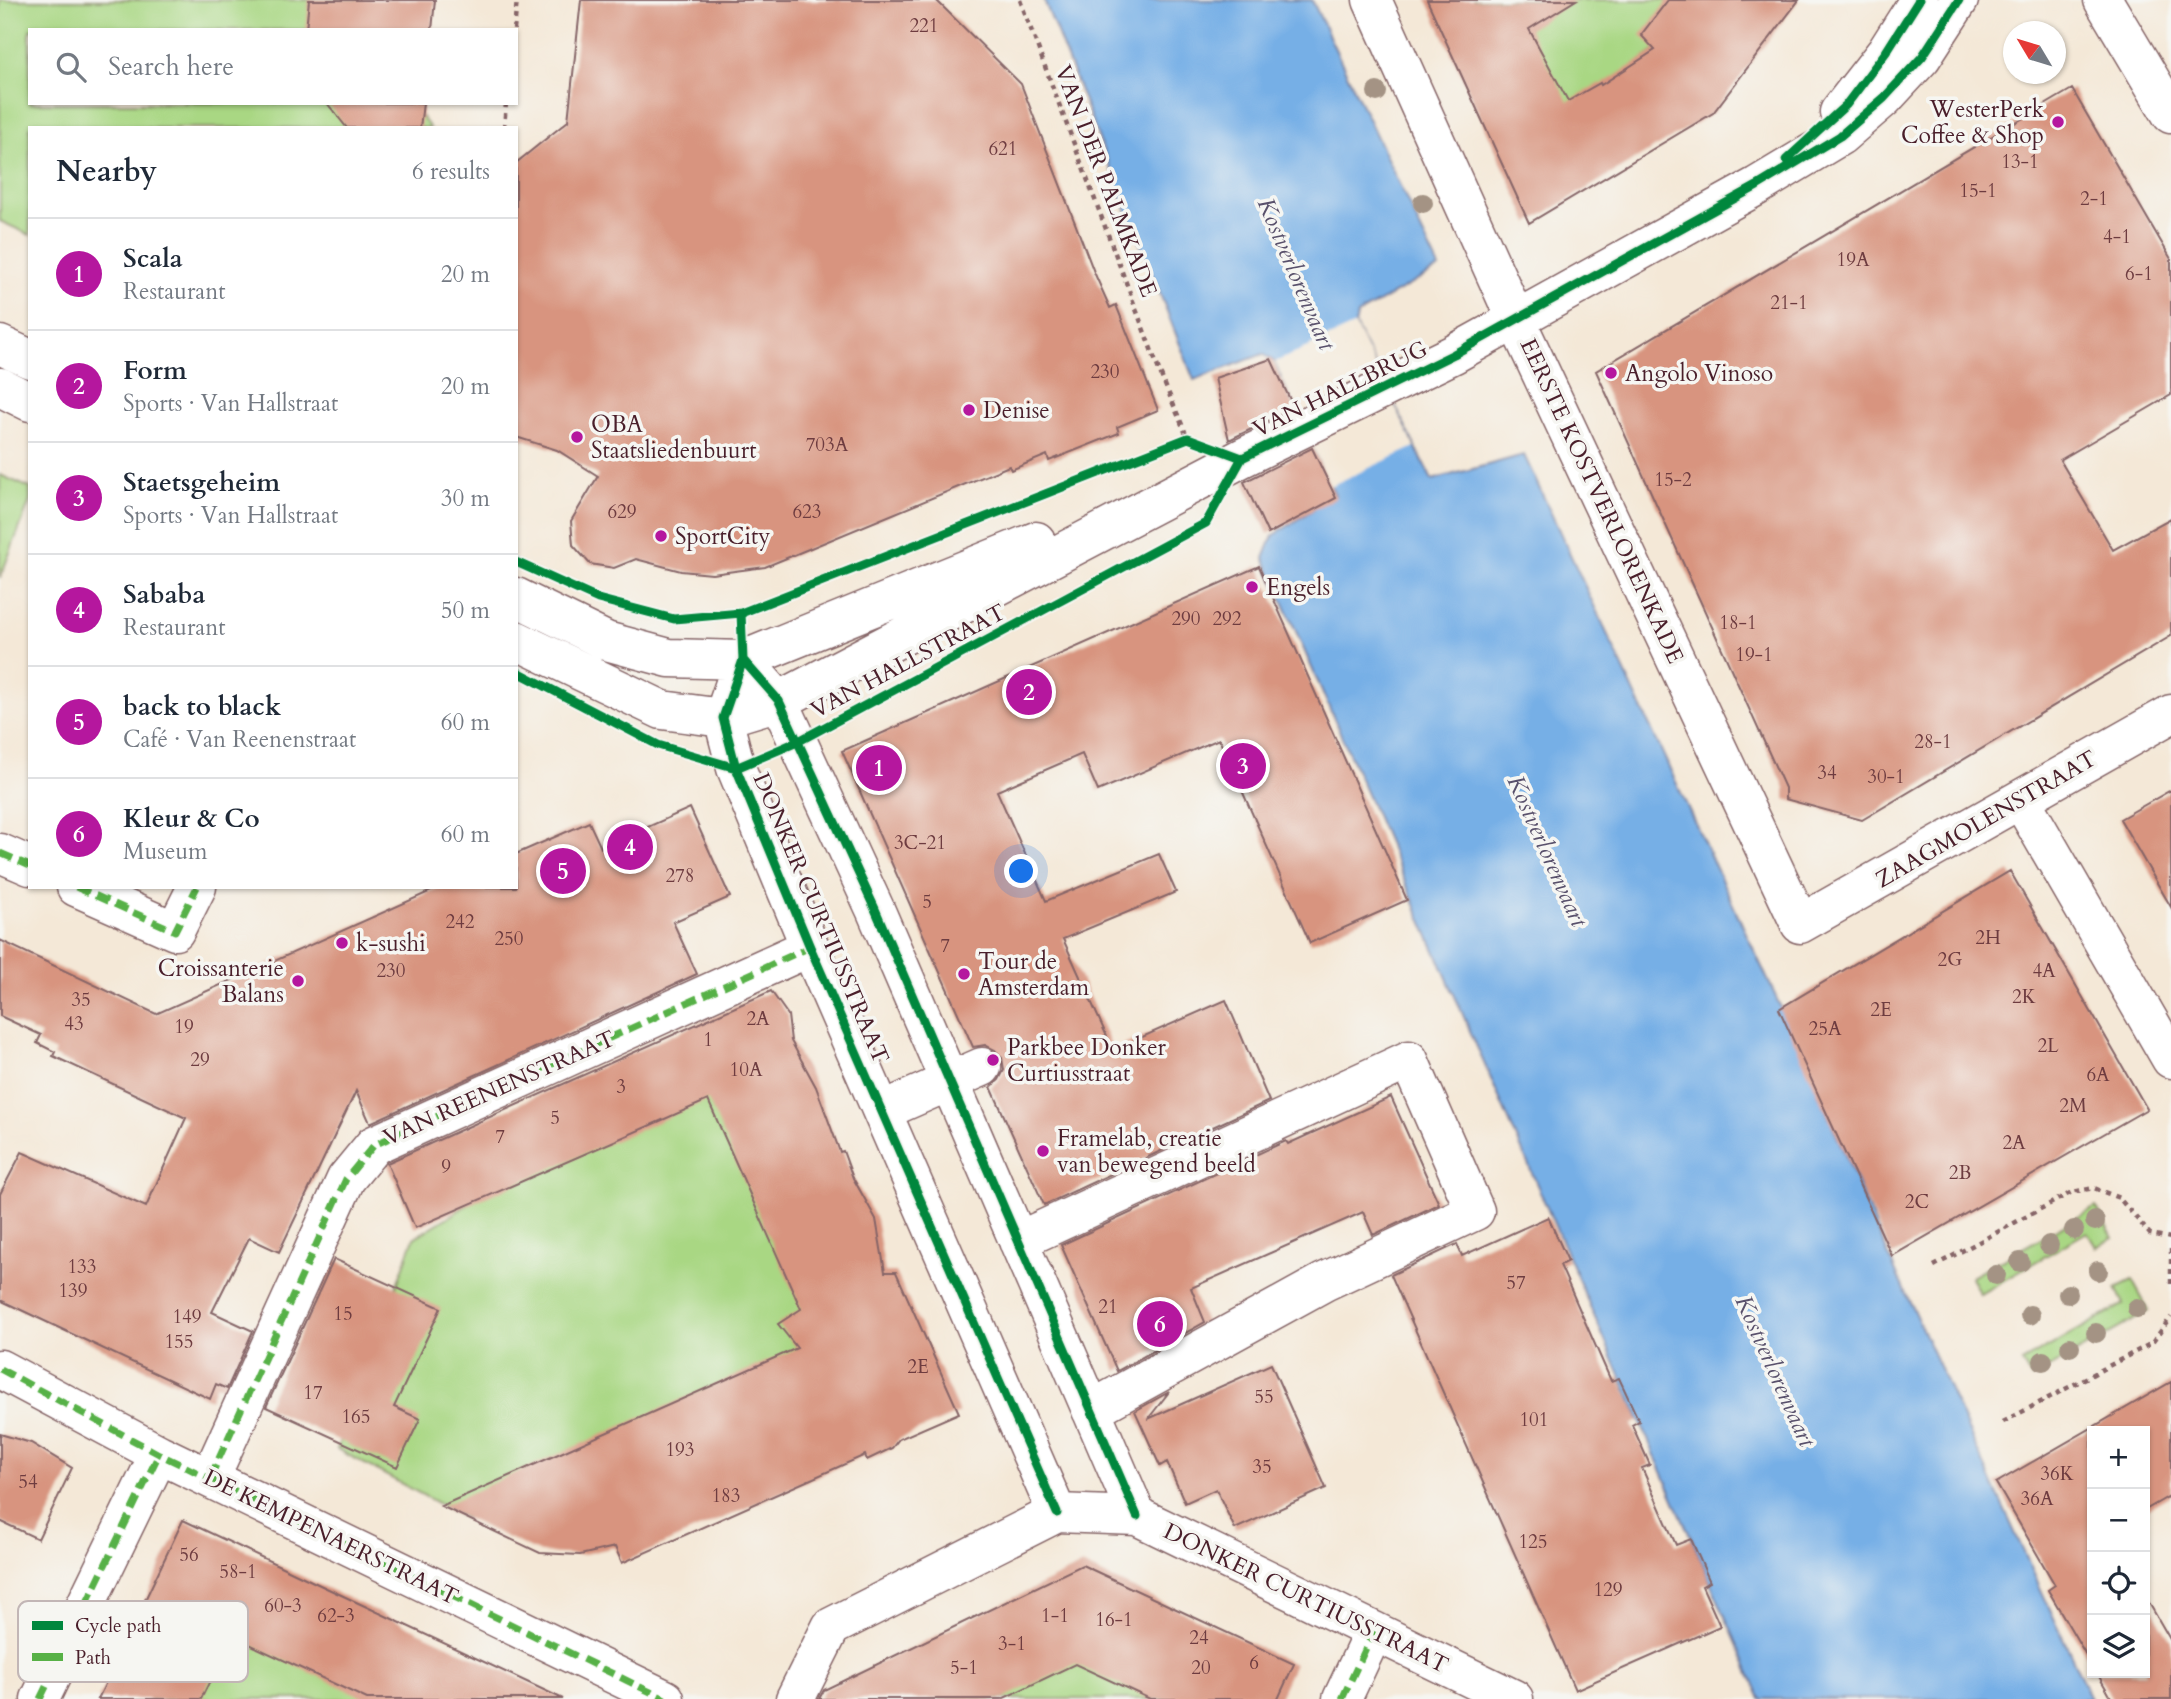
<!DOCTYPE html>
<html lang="en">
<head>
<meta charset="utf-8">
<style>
	:root { --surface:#fff; --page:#f6f6f7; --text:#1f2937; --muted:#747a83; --line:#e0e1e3; --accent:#b5179e }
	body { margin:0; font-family:Cardo,serif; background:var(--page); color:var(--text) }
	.controls { position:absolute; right:21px; bottom:21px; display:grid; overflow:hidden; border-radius:0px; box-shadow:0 2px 5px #0004 }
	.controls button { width:63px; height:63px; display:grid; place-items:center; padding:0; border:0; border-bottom:2px solid var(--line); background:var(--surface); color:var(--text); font:35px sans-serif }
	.compass { position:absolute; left:2003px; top:21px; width:63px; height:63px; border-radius:50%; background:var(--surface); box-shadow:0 2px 5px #0004; rotate:308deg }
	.you { position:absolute; left:1022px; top:872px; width:24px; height:24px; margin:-18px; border:5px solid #fff; border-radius:50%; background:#1a73e8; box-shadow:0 0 0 10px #1a73e833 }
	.badge { display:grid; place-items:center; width:46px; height:46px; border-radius:50%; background:var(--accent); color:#fff; font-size:23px; font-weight:700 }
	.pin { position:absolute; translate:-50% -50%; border:4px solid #fff; box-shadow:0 2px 7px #0006 }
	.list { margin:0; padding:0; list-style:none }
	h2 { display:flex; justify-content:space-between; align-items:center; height:91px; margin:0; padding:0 28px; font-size:30px }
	h2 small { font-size:23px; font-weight:400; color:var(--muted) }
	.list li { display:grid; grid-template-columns:46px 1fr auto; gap:21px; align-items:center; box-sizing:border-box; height:112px; padding:0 28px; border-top:2px solid var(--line) }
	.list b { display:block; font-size:26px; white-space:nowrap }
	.list p { margin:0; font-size:23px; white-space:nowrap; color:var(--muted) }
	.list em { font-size:23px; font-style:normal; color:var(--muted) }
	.icon { flex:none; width:38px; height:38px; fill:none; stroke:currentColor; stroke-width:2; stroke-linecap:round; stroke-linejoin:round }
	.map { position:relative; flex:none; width:2171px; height:1699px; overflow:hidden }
	.search { position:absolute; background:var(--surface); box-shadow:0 2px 5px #0004; left:28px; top:28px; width:490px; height:77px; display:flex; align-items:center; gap:18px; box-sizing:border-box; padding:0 24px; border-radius:0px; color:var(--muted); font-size:26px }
	.panel { position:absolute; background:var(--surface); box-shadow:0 2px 5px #0004; left:28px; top:126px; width:490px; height:763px; border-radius:0px }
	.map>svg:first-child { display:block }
</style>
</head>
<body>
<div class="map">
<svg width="2171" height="1699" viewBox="0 0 2171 1699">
	<rect width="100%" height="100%" fill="#f6f6f2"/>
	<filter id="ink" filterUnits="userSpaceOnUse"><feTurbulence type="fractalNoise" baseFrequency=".0143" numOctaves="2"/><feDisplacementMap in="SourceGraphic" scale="14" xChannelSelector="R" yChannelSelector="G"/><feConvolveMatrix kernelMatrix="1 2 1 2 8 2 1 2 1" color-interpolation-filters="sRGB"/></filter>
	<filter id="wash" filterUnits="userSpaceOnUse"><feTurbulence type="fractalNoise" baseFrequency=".00686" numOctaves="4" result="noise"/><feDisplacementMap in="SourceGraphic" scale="28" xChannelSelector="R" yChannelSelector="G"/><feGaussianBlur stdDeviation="1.57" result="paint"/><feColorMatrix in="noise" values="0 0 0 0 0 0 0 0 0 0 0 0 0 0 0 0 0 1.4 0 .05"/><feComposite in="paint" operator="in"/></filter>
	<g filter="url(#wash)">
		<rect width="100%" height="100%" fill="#f4e8d7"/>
		<path fill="#a9d783" stroke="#7a7b57" stroke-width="2" d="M0,0H359L358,30H30V103H411L430,128H30V235L0,221Z
			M1474,0H1724L1529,142Z
			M0,475L30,488V501L0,578Z
			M721,1049L842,1379L465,1518L337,1449L414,1238Z
			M2096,1207L2113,1238L2096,1247L2087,1232L1980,1294L1971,1277Z
			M2132,1280L2149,1311L2031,1378L2022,1362L2124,1304L2116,1288Z
			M194,1595L428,1699H150Z
			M1059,1637L1166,1699H938Z"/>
		<path fill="#76afe6" stroke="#606788" stroke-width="2" d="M1044,0H1312L1439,268L1357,315L1355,325L1432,480L1524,455L1794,1036L1890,1259L2091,1699H1761L1264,558L1273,536L1335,495L1275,362L1263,354L1194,380Z"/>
		<path fill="#f4e8d7" d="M1355,325L1415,447L1330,486L1275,362Z"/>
		<g id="blocks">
			<path fill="#d8947f" d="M309,0H435L432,30H306Z
				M581,0H936L1021,84L1094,272L1110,308L1116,305L1158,410L1117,427L1119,433L1049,461L1047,455L1011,470L1009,466L765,567L712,574L681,571L636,559L614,568L590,564L573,545L571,521L598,476L557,450L516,437V163L568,121Z
				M1427,0H1576L1529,29L1568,101L1600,83L1601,85L1655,50L1641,35L1668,0H1799L1713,113L1529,223Z
				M2072,89L2171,259V395L2060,460L2113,550L2171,518V636L1862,820L1785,799V788L1596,371Z
				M327,103H423L420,128H347Z
				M1271,359L1294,408L1229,440L1215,378Z
				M1312,448L1336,498L1268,534L1244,482Z
				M1259,566L1407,900L1310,943L1219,739L1098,791L1082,754L997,791L1046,901L1159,854L1176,892L1063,939L1113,1050L1226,1000L1269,1101L1044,1205L991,1087L999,1080L1004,1070L1002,1058L995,1050L985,1045L973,1047L842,751Z
				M2171,790V907L2120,819Z
				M690,808L730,897L673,922L697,974L370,1123L356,1091L279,1252L249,1238L212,1312L253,1331L227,1389L216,1384L210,1399L0,1300V1194L22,1152L146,1207L186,1118L53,1056L55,1052L37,1043L41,1035L0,1016V940L156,1014L440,887H516V854L589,822L601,848Z
				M2010,871L2147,1109L1892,1256L1779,1009Z
				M771,991L788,1015L791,1041L816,1087L840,1152L843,1151L853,1178L876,1219L885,1272H896L959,1413L899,1439L892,1448L867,1460L865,1455L622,1563L615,1547L580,1555L540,1553L441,1506L797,1348L778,1324L801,1309L708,1100L415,1228L387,1163Z
				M1391,1097L1439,1204L1373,1235L1363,1212L1191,1288L1205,1322L1117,1371L1061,1245L1286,1141L1288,1144Z
				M1548,1217L1568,1261L1560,1265L1611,1381L1619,1378L1639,1421L1632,1425L1650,1465L1642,1468L1676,1545L1691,1539L1710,1582L1702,1586L1720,1626L1575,1690L1391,1275L1457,1244L1462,1256Z
				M334,1259L441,1308L394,1407L420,1419L397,1467L266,1407Z
				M1271,1364L1326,1488L1235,1529L1216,1489L1185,1503L1167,1462L1160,1466L1135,1411L1169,1392L1148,1419Z
				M2171,1382V1495L2145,1510V1431H2092V1665L2048,1590L2055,1585L1996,1483Z
				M0,1434L31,1443L72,1468L38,1539L0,1521Z
				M183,1520L322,1586L563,1699H367L232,1636L201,1699H98Z
				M1082,1565L1294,1664L1278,1699H1150L1075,1664L1002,1699H819L824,1690Z
				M2145,1596L2171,1641V1699H2112L2097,1673H2145Z"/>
		</g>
	</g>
	<g filter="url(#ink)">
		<use href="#blocks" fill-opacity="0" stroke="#866567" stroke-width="2"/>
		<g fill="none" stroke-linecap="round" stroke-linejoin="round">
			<defs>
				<path id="minor" d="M1372,0L1516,320L1800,924L2171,714
					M2103,0L2171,114
					M1839,112L1886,52L1919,0
					M0,345L30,359
					M0,387L30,402
					M516,597L606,641L669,658L743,660L1036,541
					M516,640L662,710L723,718L779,701L1242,458L1454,354L1757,186L1840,136L1884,98L1922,57L1959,0
					M2021,800L2171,1059
					M0,853L30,866
					M76,887L175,931L197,887
					M882,1111L982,1067
					M1018,1241L1409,1060L1475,1211L1324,1282L1091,1410
					M0,1369L159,1454L665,1699
					M210,1478L346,1179L374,1145L810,947
					M1057,1513L810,947L736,768L723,718L743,660L779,701L875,909L1137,1516
					M40,1699L159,1454
					M795,1699L831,1627L1057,1513L1137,1516L1514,1699
					M1342,1699L1374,1631"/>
			</defs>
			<use href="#minor" stroke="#866567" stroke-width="41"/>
			<path stroke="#866567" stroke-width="4.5" stroke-dasharray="5 5" stroke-linecap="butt" d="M1020,0L1160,373L1186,434
				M514,30L517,0
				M504,128L506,103
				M2171,1249V1285
				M1934,1266L2072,1192L2094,1188L2119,1198L2150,1234L2171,1238
				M2003,1422L2152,1343L2171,1317"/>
			<use href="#minor" stroke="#fff" stroke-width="38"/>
			<path stroke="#57b146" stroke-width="7" stroke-dasharray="14 7" stroke-linecap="butt" d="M0,853L30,866
				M76,887L175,931L197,887
				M0,1369L159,1454L665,1699
				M210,1478L346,1179L374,1145L810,947
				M40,1699L159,1454
				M1342,1699L1374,1631"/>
			<defs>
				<path id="cycleway" d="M1786,160L1846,105L1886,52L1919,0
					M1242,458L1454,354L1757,186L1840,136L1884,98L1922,57L1959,0
					M516,562L598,599L674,619L741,613L1188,438L1242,458
					M741,613L743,660L723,718L736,768L810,947L1057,1513
					M743,660L779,701L875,909L1137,1516
					M516,671L658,745L736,768L797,742L1206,523L1242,458"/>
			</defs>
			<use href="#cycleway" stroke="#f6f6f2" stroke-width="13"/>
			<use href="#cycleway" stroke="#00873e" stroke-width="9"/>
		</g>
		<g fill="#a49384">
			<circle cx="1377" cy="92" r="10"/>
			<circle cx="1423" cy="203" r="10"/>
			<circle cx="2095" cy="1221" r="10"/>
			<circle cx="2074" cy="1230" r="10"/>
			<circle cx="2049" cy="1245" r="10"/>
			<circle cx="2020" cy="1262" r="10"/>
			<circle cx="2098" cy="1271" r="10"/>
			<circle cx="1996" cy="1275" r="10"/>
			<circle cx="2068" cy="1294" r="10"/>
			<circle cx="2137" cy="1308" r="10"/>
			<circle cx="2030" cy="1315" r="10"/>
			<circle cx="2096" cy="1333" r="10"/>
			<circle cx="2070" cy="1347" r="10"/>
			<circle cx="2043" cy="1361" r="10"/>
		</g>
	</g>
	<g fill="#b5179e" stroke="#f6f6f2" stroke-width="2.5">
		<circle cx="2058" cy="122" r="7"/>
		<circle cx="1611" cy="373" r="7"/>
		<circle cx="969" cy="410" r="7"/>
		<circle cx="577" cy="437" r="7"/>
		<circle cx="661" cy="536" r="7"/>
		<circle cx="1252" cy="587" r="7"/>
		<circle cx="342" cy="943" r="7"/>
		<circle cx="964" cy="974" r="7"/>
		<circle cx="298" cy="981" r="7"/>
		<circle cx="993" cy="1060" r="7"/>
		<circle cx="1043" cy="1151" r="7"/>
	</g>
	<g text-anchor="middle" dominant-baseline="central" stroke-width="7" stroke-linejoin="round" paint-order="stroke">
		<g font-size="19" fill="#6e3c40">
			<text x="924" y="26">221</text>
			<text x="1003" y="149">621</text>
			<text x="2020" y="162">13-1</text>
			<text x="1978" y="191">15-1</text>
			<text x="2094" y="199">2-1</text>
			<text x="2117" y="237">4-1</text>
			<text x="1853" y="260">19A</text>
			<text x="2139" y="274">6-1</text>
			<text x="1789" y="303">21-1</text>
			<text x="1105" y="372">230</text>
			<text x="827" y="445">703A</text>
			<text x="1673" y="480">15-2</text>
			<text x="622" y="512">629</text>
			<text x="807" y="512">623</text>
			<text x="1186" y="619">290</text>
			<text x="1227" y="619">292</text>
			<text x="1738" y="623">18-1</text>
			<text x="1754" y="655">19-1</text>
			<text x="1933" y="742">28-1</text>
			<text x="1827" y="773">34</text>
			<text x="1886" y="777">30-1</text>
			<text x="920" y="843">3C-21</text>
			<text x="680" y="876">278</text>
			<text x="927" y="902">5</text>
			<text x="460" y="922">242</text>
			<text x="1988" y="938">2H</text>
			<text x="509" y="939">250</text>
			<text x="945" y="946">7</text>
			<text x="1950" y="960">2G</text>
			<text x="391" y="971">230</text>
			<text x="2044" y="971">4A</text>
			<text x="2024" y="997">2K</text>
			<text x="81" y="1000">35</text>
			<text x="1881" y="1010">2E</text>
			<text x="758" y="1019">2A</text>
			<text x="74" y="1024">43</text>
			<text x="184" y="1027">19</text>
			<text x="1825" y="1029">25A</text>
			<text x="708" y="1040">1</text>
			<text x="2048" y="1046">2L</text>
			<text x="200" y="1060">29</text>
			<text x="746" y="1070">10A</text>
			<text x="2098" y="1075">6A</text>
			<text x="621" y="1087">3</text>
			<text x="2073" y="1106">2M</text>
			<text x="555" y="1118">5</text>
			<text x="500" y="1137">7</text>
			<text x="2014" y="1143">2A</text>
			<text x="446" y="1167">9</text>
			<text x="1960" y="1173">2B</text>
			<text x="1917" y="1202">2C</text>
			<text x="82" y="1267">133</text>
			<text x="1516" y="1283">57</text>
			<text x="73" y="1291">139</text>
			<text x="1108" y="1307">21</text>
			<text x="343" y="1314">15</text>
			<text x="187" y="1317">149</text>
			<text x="179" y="1342">155</text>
			<text x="918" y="1367">2E</text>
			<text x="313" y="1393">17</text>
			<text x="1264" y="1397">55</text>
			<text x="356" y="1417">165</text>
			<text x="1534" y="1420">101</text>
			<text x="680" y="1450">193</text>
			<text x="1262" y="1467">35</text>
			<text x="2057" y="1474">36K</text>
			<text x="28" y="1482">54</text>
			<text x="726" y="1496">183</text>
			<text x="2037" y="1499">36A</text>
			<text x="1533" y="1542">125</text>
			<text x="189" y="1555">56</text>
			<text x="238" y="1572">58-1</text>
			<text x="1608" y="1590">129</text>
			<text x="283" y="1606">60-3</text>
			<text x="336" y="1616">62-3</text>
			<text x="1055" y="1616">1-1</text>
			<text x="1114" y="1620">16-1</text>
			<text x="1199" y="1638">24</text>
			<text x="1012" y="1644">3-1</text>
			<text x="1254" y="1663">6</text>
			<text x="964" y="1668">5-1</text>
			<text x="1201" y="1668">20</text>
		</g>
		<g font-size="23" fill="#4a1f2b" stroke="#f6f6f2" text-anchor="start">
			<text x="2044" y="109" text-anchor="end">WesterPerk<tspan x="2044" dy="26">Coffee &amp; Shop</tspan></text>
			<text x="1625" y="373">Angolo Vinoso</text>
			<text x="983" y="410">Denise</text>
			<text x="591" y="424">OBA<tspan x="591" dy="26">Staatsliedenbuurt</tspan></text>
			<text x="675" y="536">SportCity</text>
			<text x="1266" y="587">Engels</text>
			<text x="356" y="943">k-sushi</text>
			<text x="978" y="961">Tour de<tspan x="978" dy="26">Amsterdam</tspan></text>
			<text x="284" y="968" text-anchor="end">Croissanterie<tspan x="284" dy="26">Balans</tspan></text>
			<text x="1007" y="1047">Parkbee Donker<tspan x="1007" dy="26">Curtiusstraat</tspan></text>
			<text x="1057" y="1138">Framelab, creatie<tspan x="1057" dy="26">van bewegend beeld</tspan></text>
		</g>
		<g font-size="23" fill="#4a1f2b" stroke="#f6f6f2">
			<text transform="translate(1106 181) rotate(69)">VAN DER PALMKADE</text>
			<text transform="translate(1340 389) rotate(-26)">VAN HALLBRUG</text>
			<text transform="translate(1602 501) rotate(65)">EERSTE KOSTVERLORENKADE</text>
			<text transform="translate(908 661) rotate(-28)">VAN HALLSTRAAT</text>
			<text transform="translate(1986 819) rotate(-30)">ZAAGMOLENSTRAAT</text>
			<text transform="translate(821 918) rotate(67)">DONKER CURTIUSSTRAAT</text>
			<text transform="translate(499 1088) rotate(-24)">VAN REENENSTRAAT</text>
			<text transform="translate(331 1537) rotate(26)">DE KEMPENAERSTRAAT</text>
			<text transform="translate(1306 1598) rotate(26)">DONKER CURTIUSSTRAAT</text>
		</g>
		<g font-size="24" font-style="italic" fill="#59516c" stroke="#f6f6f2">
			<text transform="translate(1296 274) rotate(67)">Kostverlorenvaart</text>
			<text transform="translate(1547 851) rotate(66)">Kostverlorenvaart</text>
			<text transform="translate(1775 1371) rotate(66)">Kostverlorenvaart</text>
		</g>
	</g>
	<rect x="18" y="1601" width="230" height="81" rx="10" fill="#f6f6f2" stroke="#c2b6b6" stroke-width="2"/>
	<rect x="32" y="1621" width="31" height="9" fill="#00873e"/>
	<rect x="32" y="1653" width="31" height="8" fill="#57b146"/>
	<g font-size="19" fill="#4a1f2b">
		<text x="75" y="1632">Cycle path</text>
		<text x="75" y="1664">Path</text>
	</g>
</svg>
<div class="controls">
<button>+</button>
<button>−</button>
<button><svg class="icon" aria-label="locate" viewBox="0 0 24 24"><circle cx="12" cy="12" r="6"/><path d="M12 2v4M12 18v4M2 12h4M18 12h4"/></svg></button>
<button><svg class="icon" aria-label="layers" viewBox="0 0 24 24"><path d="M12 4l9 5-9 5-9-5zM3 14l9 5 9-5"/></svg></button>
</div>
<svg class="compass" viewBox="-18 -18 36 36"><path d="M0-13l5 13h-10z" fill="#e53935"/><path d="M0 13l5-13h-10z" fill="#747a83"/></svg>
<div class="you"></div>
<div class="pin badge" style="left:879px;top:768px">1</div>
<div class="pin badge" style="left:1029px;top:692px">2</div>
<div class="pin badge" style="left:1243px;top:766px">3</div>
<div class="pin badge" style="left:630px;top:847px">4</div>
<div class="pin badge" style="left:563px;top:871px">5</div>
<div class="pin badge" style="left:1160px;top:1324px">6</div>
<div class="search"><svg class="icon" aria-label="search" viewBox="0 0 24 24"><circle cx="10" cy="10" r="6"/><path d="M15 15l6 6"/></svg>Search here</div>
<section class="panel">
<h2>Nearby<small>6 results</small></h2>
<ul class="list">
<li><span class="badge">1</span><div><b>Scala</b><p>Restaurant</p></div><em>20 m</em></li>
<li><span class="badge">2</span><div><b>Form</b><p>Sports · Van Hallstraat</p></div><em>20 m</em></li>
<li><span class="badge">3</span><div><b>Staetsgeheim</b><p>Sports · Van Hallstraat</p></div><em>30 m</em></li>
<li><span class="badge">4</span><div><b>Sababa</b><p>Restaurant</p></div><em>50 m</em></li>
<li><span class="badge">5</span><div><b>back to black</b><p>Café · Van Reenenstraat</p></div><em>60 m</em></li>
<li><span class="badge">6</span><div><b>Kleur &amp; Co</b><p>Museum</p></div><em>60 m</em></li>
</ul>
</section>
</div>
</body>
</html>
